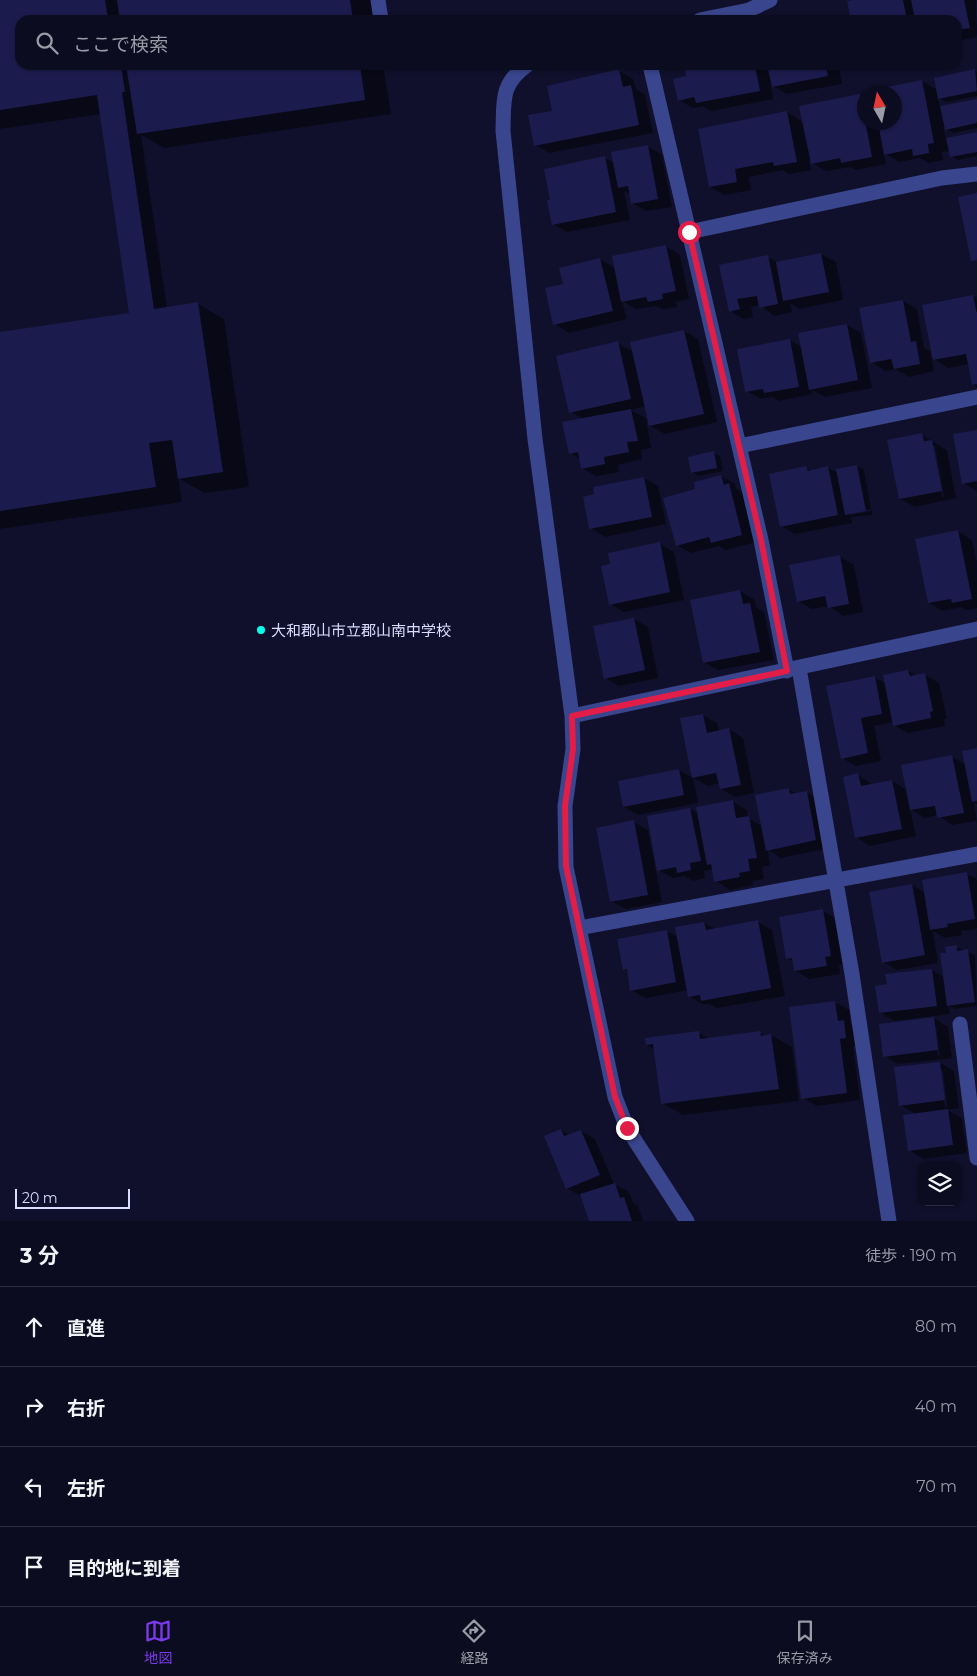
<!DOCTYPE html>
<html lang="ja">
<head>
<meta charset="utf-8">
<style>
	:root { --surface:#0c0c21; --page:#15152a; --text:#f1f3f6; --muted:#9a9ba5; --line:#2c2c3f; --accent:#7c3aed }
	body { margin:0; font-family:Montserrat,"Noto Sans JP",sans-serif; background:var(--page); color:var(--text) }
	.controls { position:absolute; right:15px; bottom:15px; display:grid; overflow:hidden; border-radius:10px; box-shadow:0 1px 4px #0004 }
	.controls button { width:45px; height:45px; display:grid; place-items:center; padding:0; border:0; border-bottom:1px solid var(--line); background:var(--surface); color:var(--text); font:25px sans-serif }
	.compass { position:absolute; left:857px; top:85px; width:45px; height:45px; border-radius:50%; background:var(--surface); box-shadow:0 1px 4px #0004; rotate:351deg }
	.scale { position:absolute; left:15px; bottom:12px; width:115px; box-sizing:border-box; padding-left:5px; border:2px solid #daddff; border-top:0; font-size:14px; line-height:18px; white-space:nowrap; color:#daddff; -webkit-text-stroke:4px #10102c; paint-order:stroke }
	.stop { position:absolute; width:15px; height:15px; margin:-11px; border:4px solid #e11d48; border-radius:50%; background:#fff }
	.stop.end { background:#e11d48; border-color:#fff; box-shadow:0 1px 5px #0008 }
	.list { margin:0; padding:0; list-style:none }
	h2 { display:flex; justify-content:space-between; align-items:center; height:65px; margin:0; padding:0 20px; font-size:21px }
	h2 small { font-size:16px; font-weight:400; color:var(--muted) }
	.list li { display:grid; grid-template-columns:32px 1fr auto; gap:15px; align-items:center; box-sizing:border-box; height:80px; padding:0 20px; border-top:1px solid var(--line) }
	.list b { display:block; font-size:19px; white-space:nowrap }
	.list em { font-size:16px; font-style:normal; color:var(--muted) }
	.icon { flex:none; width:28px; height:28px; fill:none; stroke:currentColor; stroke-width:2; stroke-linecap:round; stroke-linejoin:round }
	.map { position:relative; flex:none; width:977px; height:1221px; overflow:hidden }
	.search { position:absolute; background:var(--surface); box-shadow:0 1px 4px #0004; left:15px; right:15px; top:15px; height:55px; display:flex; align-items:center; gap:12px; box-sizing:border-box; padding:0 18px; border-radius:15px; color:var(--muted); font-size:19px }
	.sheet { height:385px; background:var(--surface) }
	nav { display:flex; justify-content:space-around; align-items:center; box-sizing:border-box; height:70px; border-top:1px solid var(--line); background:var(--surface); font-size:14px; color:var(--muted) }
	nav a { display:grid; justify-items:center; gap:2px }
	nav .on { color:var(--accent) }
	.map>svg:first-child { display:block }
</style>
</head>
<body>
<div class="map">
<svg width="977" height="1221" viewBox="0 0 977 1221">
	<rect width="100%" height="100%" fill="#10102c"/>
	<path fill="#0007" fill-rule="evenodd" d="M0,0H374L377,20H20V65H383L391,114L164,148L141,135L167,308L198,304L224,319L249,487L205,493L178,478L182,502L0,529V333L132,314L101,114L0,129Z
		M859,0H976L977,37L957,41V20H852Z
		M685,65H858V67L842,70L839,68L842,84L787,94L771,85L773,99L711,111L703,106L693,108L679,100L688,77Z
		M619,71L633,79L636,89L645,95L653,133L549,153L535,145L553,112Z
		M975,71L977,72V96L946,102L938,98L940,107L977,100V128L953,133L943,127L946,139L977,133V156L958,160L951,156L950,151L942,152L943,160L929,163L920,158L899,162L884,153L886,164L856,170L850,167L826,171L809,161L811,170L789,174L783,170L749,177L751,190L724,195L710,187L787,112L803,122L860,95L864,98V122H894V92L873,91L922,81L938,90Z
		M647,146L662,155L672,207L646,211L632,203L630,194L624,191L630,220L567,232L553,224L605,158L614,163Z
		M666,246L680,255L689,299L676,302L677,307L663,309L656,306L636,309L622,301L627,319L569,333L555,324L565,285L600,259L616,269Z
		M821,254L836,262L843,300L799,309L790,303L792,312L774,316L760,305L751,307L753,317L744,319L730,311L721,266L768,257L778,263Z
		M973,296L977,298V387L973,384L969,364L948,368L934,359Z
		M903,301L917,309L924,348L930,351L934,371L909,377L895,369L885,371L871,362Z
		M847,325L861,333L872,388L825,397L812,390L813,394L779,401L773,397L761,399L746,391L790,340L802,347Z
		M684,331L698,339L717,422L665,434L650,426L646,406L631,410L646,418L651,448L641,450L642,459L618,465L619,472L596,476L582,468L580,459L570,453L583,419L571,412L617,343L634,352Z
		M977,431V491L963,483Z
		M922,435L947,450L956,498L915,507L900,499ZM932,446H935L944,497H942Z
		M713,452L720,456L723,471L699,476L692,472Z
		M857,466L864,470L871,509L850,513V515L872,511V515L851,517L852,523L795,534L781,526L806,468L812,471L828,468L838,473Z
		M721,476L735,484L736,489L743,493L756,542L726,550L719,546L691,553L677,545L697,490Z
		M644,478L658,486L666,524L605,537L591,528Z
		M958,531L972,540L977,564V608L967,610L961,607L943,611L929,603Z
		M660,544L674,552L684,600L624,612L610,604Z
		M839,556L854,565L863,612L843,616L829,606L812,609L798,601Z
		M740,591L755,600L756,607L764,612L774,660L718,670L704,662Z
		M634,619L648,627L658,678L619,686L605,678Z
		M908,671L917,676L925,675L939,683L947,719H944L945,726L908,733L894,725L893,722L874,726L881,761L856,766L842,758L875,677L886,684Z
		M703,715L717,723L719,732L729,729L743,738L754,793L735,797L721,789L720,783L708,786L693,778Z
		M977,749V804L974,802L977,821L952,825L938,815L925,818L910,809L916,836L870,846L856,837L858,775L873,785L892,781L907,790L952,757L965,764Z
		M679,770L693,778L698,803L638,815L624,807Z
		M789,789L797,794L807,792L821,801L830,848L781,858L768,850L770,865L762,867L764,879L752,881L753,885L730,890L716,881L713,869L704,871L705,878L693,881L684,876L673,878L658,870L648,817L690,809L698,813L733,802L747,810L748,818L762,826Z
		M634,822L648,830L662,902L626,909L611,901Z
		M967,874L977,879V929L961,931L962,935L945,938L933,931L938,963L897,970L883,962L912,885L925,893Z
		M823,911L837,919L845,964L839,965L840,974L809,979L795,970L794,962L787,958Z
		M758,922L772,930L785,996L717,1008L709,1004H703L689,996L688,990L646,998L631,990L628,972L624,969L666,931L679,938L704,923L715,929Z
		M956,947L975,955L977,1006L955,1009L949,1006L950,1014L894,1021L880,1012L888,985L932,970L944,977L947,954Z
		M835,1002L849,1010L851,1026L858,1029L860,1046H853L860,1100L817,1106L803,1098Z
		M934,1018L948,1027L952,1058L898,1064L884,1056ZM934,1026H936L940,1056H938Z
		M698,1033L710,1039L760,1033L766,1036L771,1035L792,1047L799,1101L683,1115L662,1103L655,1050L647,1045Z
		M940,1063L954,1071L959,1108L947,1110L962,1118L967,1153L923,1159L909,1150L916,1114L900,1105ZM940,1071H943L947,1106L945,1107Z
		M561,1130L569,1135L581,1131L595,1139L614,1184L629,1192L633,1203L638,1206L643,1221H590L582,1197L567,1188Z"/>
	<path fill="#1c1b4d" d="M0,0H105L108,18H114V20H20V65H121L125,92H122L154,309L198,302L223,472L178,479L172,440L149,443L156,487L0,511V332L129,313L97,95L0,110Z
		M117,0H350L353,20H120Z
		M853,0H903L907,20H851L847,1Z
		M911,0H964L970,28L957,30V20H915Z
		M126,65H360L365,100L137,134Z
		M684,65H755L760,91L696,103L694,97L678,101L673,79L686,76Z
		M767,65H826L828,76L772,87Z
		M619,69L623,87L631,85L639,125L534,146L528,115L552,111L547,86Z
		M975,69L977,91L938,99L934,78Z
		M922,80L934,143L928,144L929,153L913,156L912,149L884,155L878,122H894V92H872V90Z
		M860,94L872,157L841,163L840,158L811,164L799,106Z
		M977,99V123L945,130L940,106Z
		M787,111L797,162L774,166L773,162L735,169L737,182L709,187L698,129Z
		M977,132V152L950,157L946,138Z
		M648,145L658,199L631,204L628,186L618,188L611,152Z
		M605,156L616,212L552,225L547,200H550L544,169Z
		M977,193V260L971,261L958,197Z
		M666,245L676,291L662,294L663,299L648,302L646,297L621,302L612,256Z
		M821,253L829,292L783,301L776,262Z
		M768,255L778,304L759,308L757,296L737,299L740,309L729,312L719,265Z
		M600,258L613,311L553,325L545,288L563,284L559,268Z
		M973,295L977,314V384L972,385L966,354L933,360L922,305Z
		M903,300L911,342L916,341L920,364L894,369L891,359L870,363L859,308Z
		M847,324L858,380L809,390L798,333Z
		M684,330L704,414L649,426L630,342Z
		M790,339L799,387L764,393L763,389L745,392L737,349Z
		M618,341L631,399L569,413L556,356Z
		M631,409L638,441L627,442L629,452L604,457L605,464L581,469L578,452L569,454L562,422Z
		M977,430V481L962,484L953,434Z
		M922,433L924,441L932,440L942,491L899,499L887,440Z
		M714,451L717,468L691,473L688,457Z
		M857,465L866,511L845,515L836,469Z
		M806,466L808,471L828,466L838,515L780,527L769,474Z
		M721,475L724,485L729,483L742,535L711,543L709,537L676,546L663,498L695,489L694,482Z
		M644,477L652,517L589,529L583,497L594,494L593,487Z
		M958,530L972,599L952,603L951,599L928,603L915,539Z
		M660,542L670,592L609,605L601,566L610,564L608,553Z
		M840,555L849,604L828,608L825,596L797,602L789,565Z
		M740,590L743,604L750,603L760,652L703,663L690,600Z
		M634,618L645,670L604,679L593,626Z
		M908,670L910,676L925,673L933,711L930,712L931,718L893,726L883,675Z
		M875,676L882,714L861,718L868,753L841,759L826,686Z
		M703,714L707,733L729,728L741,785L720,789L716,773L692,778L680,718Z
		M977,748V801L972,802L962,751Z
		M952,755L964,813L937,818L935,806L910,810L901,765Z
		M679,769L684,795L623,807L618,781Z
		M858,773L861,786L892,780L902,829L855,838L843,777Z
		M789,788L790,794L807,791L816,840L766,851L755,795Z
		M733,800L736,818L749,816L757,858L748,859L750,871L739,873L740,877L714,882L711,864L707,865L696,807Z
		M690,808L701,861L690,863L691,870L677,873L676,867L657,871L647,816Z
		M634,820L648,895L610,902L596,828Z
		M967,872L975,919L947,924L948,927L930,930L922,880Z
		M912,884L925,955L882,963L869,892Z
		M823,909L831,956L825,957L827,966L794,971L792,958L786,959L779,917Z
		M758,920L771,988L701,1001L700,995L688,997L675,927L704,922L706,930Z
		M667,930L676,982L630,991L627,969L623,970L617,939Z
		M957,945V951L968,949L975,1002L947,1006L940,953H946L945,947Z
		M932,969L937,1006L879,1013L875,986L887,984L885,974Z
		M835,1001L838,1021L844,1020L846,1038L840,1039L847,1093L801,1099L789,1007Z
		M934,1017L938,1050L883,1057L879,1024Z
		M699,1031L700,1039L760,1031L761,1036L771,1034L779,1089L661,1104L653,1044L646,1045L645,1038Z
		M940,1062L945,1100L899,1106L894,1067Z
		M948,1109L953,1145L908,1151L903,1115Z
		M561,1129L564,1136L581,1130L600,1175L566,1189L544,1136Z
		M615,1183L620,1198L624,1197L632,1221H589L580,1194Z"/>
	<g fill="none" stroke-linecap="round" stroke-linejoin="round">
		<path stroke="#39458c" stroke-width="15" d="M378,0L381,20
			M700,20L749,10L770,0
			M527,65C500,84 504,102 503,131L535,439L572,716L573,749L565,806L566,867L615,1097L627,1128L687,1221
			M650,65L761,540L787,671
			M689,232L942,178L977,174
			M739,446L977,397
			M799,668L852,974L889,1221
			M572,716L977,629
			M579,928L977,854
			M960,1024L977,1158"/>
	</g>
	<g fill="none" stroke-linecap="round" stroke-linejoin="round">
		<path stroke="#e11d48" stroke-width="6" d="M627,1128L615,1097L566,866L565,806L573,749L572,716L787,671L761,540L689,232"/>
	</g>
	<circle fill="#06ffea" stroke="#10102c" stroke-width="2" cx="261" cy="630" r="5"/>
	<g text-anchor="middle" dominant-baseline="central" stroke-width="4.5" stroke-linejoin="round" paint-order="stroke">
		<g font-size="15" fill="#daddff" stroke="#10102c" text-anchor="start">
			<text x="271" y="630">大和郡山市立郡山南中学校</text>
		</g>
	</g>
</svg>
<div class="controls">
<button><svg class="icon" aria-label="layers" viewBox="0 0 24 24"><path d="M12 4l9 5-9 5-9-5zM3 14l9 5 9-5"/></svg></button>
</div>
<svg class="compass" viewBox="-18 -18 36 36"><path d="M0-13l5 13h-10z" fill="#e53935"/><path d="M0 13l5-13h-10z" fill="#9a9ba5"/></svg>
<div class="scale">20 m</div>
<div class="stop" style="left:689px;top:232px"></div>
<div class="stop end" style="left:627px;top:1128px"></div>
<div class="search"><svg class="icon" aria-label="search" viewBox="0 0 24 24"><circle cx="10" cy="10" r="6"/><path d="M15 15l6 6"/></svg>ここで検索</div>
</div>
<section class="sheet">
<h2>3 分<small>徒歩 · 190 m</small></h2>
<ul class="list">
<li><svg class="icon" aria-label="ahead" viewBox="0 0 24 24"><path d="M12 20V5M6 11l6-6 6 6"/></svg><div><b>直進</b></div><em>80 m</em></li>
<li><svg class="icon" aria-label="right" viewBox="0 0 24 24"><path d="M7 20v-9h11M14 6l5 5-5 5"/></svg><div><b>右折</b></div><em>40 m</em></li>
<li><svg class="icon" aria-label="left" viewBox="0 0 24 24"><path d="M17 20v-9H6M10 6l-5 5 5 5"/></svg><div><b>左折</b></div><em>70 m</em></li>
<li><svg class="icon" aria-label="arrive" viewBox="0 0 24 24"><path d="M6 21V4h12l-3 4 3 4H6"/></svg><div><b>目的地に到着</b></div></li>
</ul>
</section>
<nav>
<a class="on"><svg class="icon" aria-label="map" viewBox="0 0 24 24"><path d="M3 6l6-2 6 2 6-2v14l-6 2-6-2-6 2zM9 4v14M15 6v14"/></svg>地図</a>
<a><svg class="icon" aria-label="directions" viewBox="0 0 24 24"><path d="M12 3l9 9-9 9-9-9zM9 14v-3h6M13 9l2 2-2 2"/></svg>経路</a>
<a><svg class="icon" aria-label="saved" viewBox="0 0 24 24"><path d="M7 4h10v16l-5-4-5 4z"/></svg>保存済み</a>
</nav>
</body>
</html>
